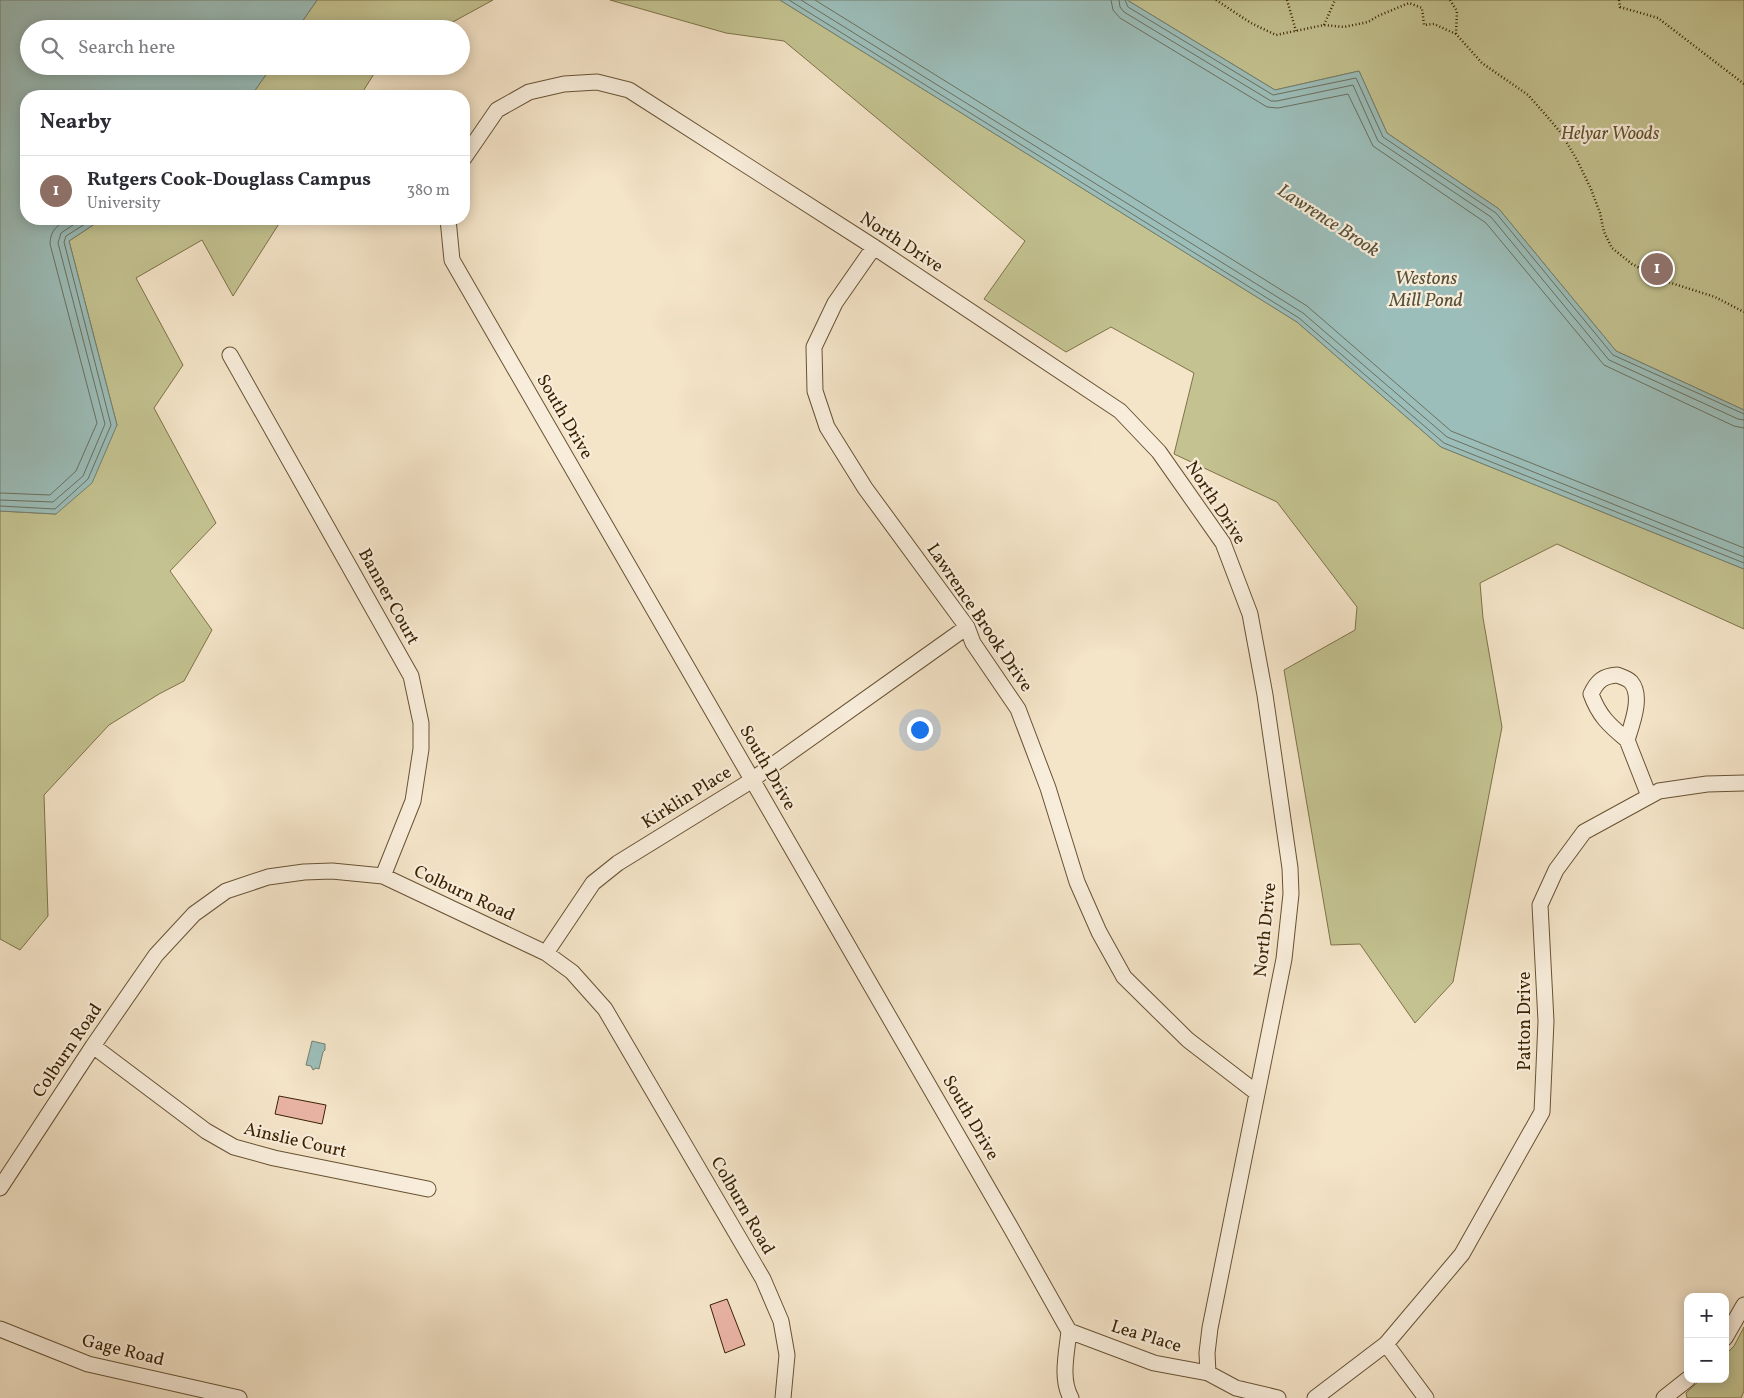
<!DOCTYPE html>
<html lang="en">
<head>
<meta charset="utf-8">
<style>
	:root { --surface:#fff; --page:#f2f2f3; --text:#2b2b33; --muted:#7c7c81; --line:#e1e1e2; --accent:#8f2418 }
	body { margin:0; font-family:Vollkorn,serif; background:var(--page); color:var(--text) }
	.controls { position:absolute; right:15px; bottom:15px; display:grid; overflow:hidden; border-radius:10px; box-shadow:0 2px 12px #0003 }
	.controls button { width:45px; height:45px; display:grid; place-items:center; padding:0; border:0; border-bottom:1px solid var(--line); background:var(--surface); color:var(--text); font:25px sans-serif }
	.you { position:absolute; left:919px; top:729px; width:18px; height:18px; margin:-12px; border:4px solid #fff; border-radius:50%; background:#1a73e8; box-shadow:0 0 0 8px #1a73e833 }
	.badge { display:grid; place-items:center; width:32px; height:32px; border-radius:50%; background:var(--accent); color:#fff; font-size:16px; font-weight:700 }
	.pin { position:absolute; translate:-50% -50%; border:2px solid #fff; box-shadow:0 1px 5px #0006 }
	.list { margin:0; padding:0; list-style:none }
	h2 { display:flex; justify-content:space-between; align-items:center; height:65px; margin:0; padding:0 20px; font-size:21px }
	h2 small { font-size:16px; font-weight:400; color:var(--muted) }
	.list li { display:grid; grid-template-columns:32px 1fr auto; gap:15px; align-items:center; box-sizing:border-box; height:70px; padding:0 20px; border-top:1px solid var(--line) }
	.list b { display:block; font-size:19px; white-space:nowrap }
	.list p { margin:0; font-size:16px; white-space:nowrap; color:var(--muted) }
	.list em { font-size:16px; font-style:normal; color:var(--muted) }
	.icon { flex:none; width:28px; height:28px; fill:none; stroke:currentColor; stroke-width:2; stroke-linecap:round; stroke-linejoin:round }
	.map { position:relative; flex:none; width:1744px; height:1398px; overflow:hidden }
	.search { position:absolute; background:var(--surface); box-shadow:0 2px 12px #0003; left:20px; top:20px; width:450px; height:55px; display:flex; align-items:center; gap:12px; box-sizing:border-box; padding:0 18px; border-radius:28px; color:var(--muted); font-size:19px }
	.panel { position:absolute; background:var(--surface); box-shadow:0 2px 12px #0003; left:20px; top:90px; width:450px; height:135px; border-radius:20px }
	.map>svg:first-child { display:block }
</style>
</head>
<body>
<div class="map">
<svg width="1744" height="1398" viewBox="0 0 1744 1398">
	<rect width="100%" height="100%" fill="#f4e4c8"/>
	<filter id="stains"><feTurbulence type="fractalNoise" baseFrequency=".004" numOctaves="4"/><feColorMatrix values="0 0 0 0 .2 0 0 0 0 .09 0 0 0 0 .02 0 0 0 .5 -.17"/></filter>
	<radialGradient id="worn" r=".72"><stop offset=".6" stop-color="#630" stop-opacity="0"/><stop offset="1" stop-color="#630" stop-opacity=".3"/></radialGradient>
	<path fill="#c3c290" stroke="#7e7248" d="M317,0H493L440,29H297Z
		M610,0H780L1297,322L1441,447L1744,569V629L1557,544L1480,583L1483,618L1502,727L1453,982L1415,1023L1360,944L1331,945L1284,670L1355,630L1357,607L1277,502L1174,454L1194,373L1111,327L1066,352L984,299L1025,241L784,41L726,33Z
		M1127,0H1744V410L1616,351L1499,209L1387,133L1359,71L1275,90Z
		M272,66H379L360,96H251Z
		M102,219H282L233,296L202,240L136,278L183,365L154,408L216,523L170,571L212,630L184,681L159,694L109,725L44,795L48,916L20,950L0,939V511L56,514L117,425L69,241Z
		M1744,1327V1391L1741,1398H1687L1686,1393L1701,1379H1725V1355L1734,1346Z"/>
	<path fill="#9cbeba" stroke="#758070" d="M0,0H317L297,29H29V66H272L251,96H26V219H102L69,241L117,425L92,483L56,514L0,511Z
		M780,0H1127L1275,90L1359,71L1387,133L1499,209L1616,351L1744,410V569L1441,447L1297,322Z
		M312,1041L325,1044V1050L323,1052L319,1069L316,1068L313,1070L311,1066L306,1065Z"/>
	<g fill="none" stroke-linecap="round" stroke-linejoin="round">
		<path stroke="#6b705e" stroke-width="1" d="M789,0L1299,318L1444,443L1744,563
			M801,0L1303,313L1447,437L1744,557
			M815,0L1307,306L1451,431L1744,548
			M1111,0L1113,10L1120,18L1267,107L1278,108L1348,94L1373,146L1486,223L1604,365L1734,426L1744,428
			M1119,0L1120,7L1124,12L1271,101H1277L1353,85L1378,141L1491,217L1609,360L1738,419L1744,420
			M1125,0L1128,7L1273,95L1356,78L1383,137L1496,213L1613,355L1744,414
			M0,493L50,495L76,471L97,423L50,244C50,230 58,225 68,219
			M0,500L53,502L83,476L105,424L58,243L61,233L82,219
			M0,506L55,509L88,479L111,425L64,242L66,236L93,219"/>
	</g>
	<path fill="#e9b3a4" stroke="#3a2201" d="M279,1096L326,1105L322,1124L275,1114Z
		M727,1299L745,1345L725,1353L710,1305Z"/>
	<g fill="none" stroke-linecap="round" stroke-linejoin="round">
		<defs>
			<path id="minor" d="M464,158L497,110L529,92L564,84L597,82L629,90L874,247L1120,411L1159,452L1223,543L1250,614L1265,695L1290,868L1291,894L1284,959L1210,1328L1207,1353L1208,1373
				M448,219L452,260L1011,1228L1069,1331
				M874,247L835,303L814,347L815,391L827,427L865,488L967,627L973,643L1018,709L1048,788L1077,882L1099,932L1124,977L1188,1040L1257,1093
				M230,355L411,676L421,723V749L413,801L383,876
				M1617,675C1622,677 1627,678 1631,682C1643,696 1632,724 1627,740C1609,725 1599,716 1591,694C1597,681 1603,676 1617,675Z
				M1627,740L1649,796
				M546,953L593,883L618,863L746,784L967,627
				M93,1046L206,1131L234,1147L274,1158L428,1189
				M0,1188L93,1046L156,955L194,914L226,891L268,877L304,872L332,871L383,876L546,953L572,972L605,1009L763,1279L781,1321L787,1355L783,1398
				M0,1329L88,1364L239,1398
				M1069,1331L1154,1363L1208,1373L1236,1388L1278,1398
				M1069,1331C1067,1352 1060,1379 1071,1398
				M1725,1338L1744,1305
				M1386,1344L1426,1398
				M1315,1398L1386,1344L1462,1254L1542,1112L1546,1021L1540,905L1556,870L1584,832L1659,791L1707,784L1744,783
				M1664,1398L1688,1379"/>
		</defs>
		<use href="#minor" stroke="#685233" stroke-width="17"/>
		<path stroke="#3a2201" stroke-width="2.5" stroke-dasharray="1 2.5" stroke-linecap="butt" d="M1216,0L1251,23L1276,35L1324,25L1344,27L1368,22L1378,16L1409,3L1422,8L1424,25L1434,24L1456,34L1482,63L1528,95L1545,114L1561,133L1577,160L1591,189L1600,213L1604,232L1612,248L1632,264L1665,281L1715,297L1744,312
			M1287,0L1296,31
			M1450,0L1457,11L1456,34
			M1619,0L1620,7L1658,18L1744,84
			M1324,25L1335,0"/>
		<use href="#minor" stroke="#f8eddb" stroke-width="15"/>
	</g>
	<g text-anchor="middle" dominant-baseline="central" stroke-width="4.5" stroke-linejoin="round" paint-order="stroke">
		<g font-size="18" font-style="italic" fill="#63522c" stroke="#f8eddb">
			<text x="1610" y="134">Helyar Woods</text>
		</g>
		<g font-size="18" fill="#3a2201" stroke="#f8eddb">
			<text transform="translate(901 243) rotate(33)">North Drive</text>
			<text transform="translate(564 417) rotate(60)">South Drive</text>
			<text transform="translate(1215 503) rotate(57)">North Drive</text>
			<text transform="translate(388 597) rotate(61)">Banner Court</text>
			<text transform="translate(979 618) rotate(56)">Lawrence Brook Drive</text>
			<text transform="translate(767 768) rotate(60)">South Drive</text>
			<text transform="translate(687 798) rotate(-32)">Kirklin Place</text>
			<text transform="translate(464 894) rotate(25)">Colburn Road</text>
			<text transform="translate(1266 930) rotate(-84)">North Drive</text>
			<text transform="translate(1525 1021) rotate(-90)">Patton Drive</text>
			<text transform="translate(68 1051) rotate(-56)">Colburn Road</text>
			<text transform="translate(970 1118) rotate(60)">South Drive</text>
			<text transform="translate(295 1141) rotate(13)">Ainslie Court</text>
			<text transform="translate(742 1206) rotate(60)">Colburn Road</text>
			<text transform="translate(1146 1337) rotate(17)">Lea Place</text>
			<text transform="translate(123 1351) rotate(14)">Gage Road</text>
		</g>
		<g font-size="19" font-style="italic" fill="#575138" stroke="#f8eddb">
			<text transform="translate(1328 221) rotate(33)">Lawrence Brook</text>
			<text x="1426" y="279">Westons<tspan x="1426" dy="22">Mill Pond</tspan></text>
		</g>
	</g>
	<rect width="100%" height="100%" filter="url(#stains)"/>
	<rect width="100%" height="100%" fill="url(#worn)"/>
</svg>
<div class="controls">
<button>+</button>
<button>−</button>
</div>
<div class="you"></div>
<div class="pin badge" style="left:1657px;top:269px;background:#8d6e63">1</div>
<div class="search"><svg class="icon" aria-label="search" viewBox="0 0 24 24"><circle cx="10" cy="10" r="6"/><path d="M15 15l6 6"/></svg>Search here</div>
<section class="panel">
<h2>Nearby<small></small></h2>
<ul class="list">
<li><span class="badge" style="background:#8d6e63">1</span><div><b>Rutgers Cook-Douglass Campus</b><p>University</p></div><em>380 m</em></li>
</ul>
</section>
</div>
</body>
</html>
